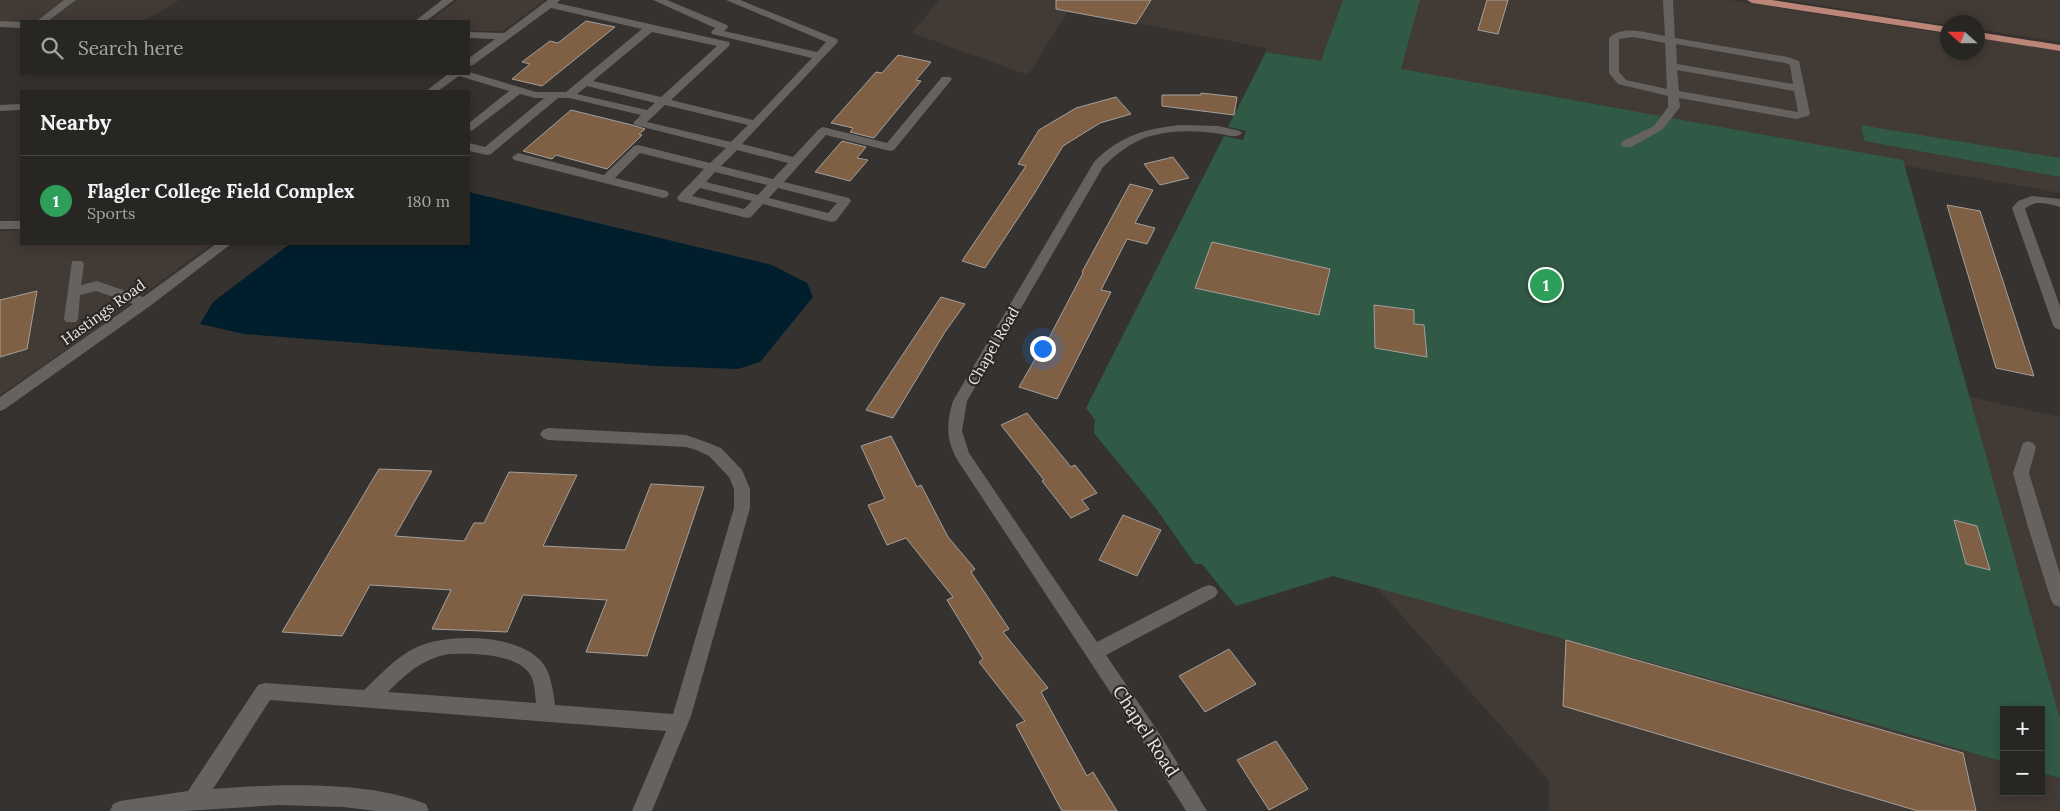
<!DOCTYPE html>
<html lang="en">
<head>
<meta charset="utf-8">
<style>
	:root { --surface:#282623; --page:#302e2b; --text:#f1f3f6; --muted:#a5a5a6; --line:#444341; --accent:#f39f84 }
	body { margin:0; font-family:Lora,serif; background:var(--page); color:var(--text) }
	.controls { position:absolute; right:15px; bottom:15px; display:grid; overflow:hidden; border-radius:0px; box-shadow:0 2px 12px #0003 }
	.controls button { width:45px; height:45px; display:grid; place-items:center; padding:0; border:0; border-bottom:1px solid var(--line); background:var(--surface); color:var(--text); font:25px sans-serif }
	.compass { position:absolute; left:1940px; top:15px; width:45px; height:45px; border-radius:50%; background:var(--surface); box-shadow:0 2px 12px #0003; rotate:291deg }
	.you { position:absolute; left:1042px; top:348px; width:18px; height:18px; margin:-12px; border:4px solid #fff; border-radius:50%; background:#1a73e8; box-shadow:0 0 0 8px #1a73e833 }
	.badge { display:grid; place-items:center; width:32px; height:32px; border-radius:50%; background:var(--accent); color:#fff; font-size:16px; font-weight:700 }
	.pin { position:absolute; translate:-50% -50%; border:2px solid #fff; box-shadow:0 1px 5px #0006 }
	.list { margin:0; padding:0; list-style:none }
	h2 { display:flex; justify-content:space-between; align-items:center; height:65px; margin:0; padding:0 20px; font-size:21px }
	h2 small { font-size:16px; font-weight:400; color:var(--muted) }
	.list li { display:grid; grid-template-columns:32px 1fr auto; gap:15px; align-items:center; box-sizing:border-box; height:90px; padding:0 20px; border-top:1px solid var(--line) }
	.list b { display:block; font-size:19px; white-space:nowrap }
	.list p { margin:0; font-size:16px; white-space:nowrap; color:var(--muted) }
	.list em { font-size:16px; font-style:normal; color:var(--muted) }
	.icon { flex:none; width:28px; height:28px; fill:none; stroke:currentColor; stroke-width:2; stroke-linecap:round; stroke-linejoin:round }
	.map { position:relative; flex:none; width:2060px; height:811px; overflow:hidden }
	.search { position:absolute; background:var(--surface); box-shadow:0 2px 12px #0003; left:20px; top:20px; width:450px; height:55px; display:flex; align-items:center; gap:12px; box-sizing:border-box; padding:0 18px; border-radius:0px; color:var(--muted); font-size:19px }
	.panel { position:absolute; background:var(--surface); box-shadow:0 2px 12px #0003; left:20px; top:90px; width:450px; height:155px; border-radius:0px }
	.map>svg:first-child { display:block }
</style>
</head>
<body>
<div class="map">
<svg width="2060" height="811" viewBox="0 0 2060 811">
	<rect width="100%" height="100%" fill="#35322f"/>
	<path fill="#423a34" d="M0,0H180L143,21H0Z
		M458,0H545L503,31H469V21H429Z
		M939,0H1729L1947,34L1948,52H1978V38L2060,51V158L1861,125L1864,141L2060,177V193L1266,52L1267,48L1069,10L1028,75L912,33Z
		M1786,0H2060V42L1978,29V22H1948L1947,25Z
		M21,230V244H212L82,339L0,395V231Z
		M1966,396L2060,417V811H1549V780L1369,579L2004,762V792H2041V773L2060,778Z"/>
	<path fill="#315a46" d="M1343,0H1420L1401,69L1903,160L2060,719V778L2041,773V710H2004V762L1828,711L1333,576L1236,606L1202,564H1195L1157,510L1094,433L1095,420L1086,408L1224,136L1243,140L1246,131L1228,127L1266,52L1321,61Z
		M1861,125L2060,158V177L1864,141Z"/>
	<path fill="#011e2d" d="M469,192L772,265L807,283L813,297L760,362L738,369L656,366L244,334L200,324L213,302L290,244H469Z"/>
	<path fill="#7f6045" stroke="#a4a09d" d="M1056,0H1151L1136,24L1056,9Z
		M1487,0H1508L1498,34L1478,30Z
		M586,21L615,27L542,86L512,79L530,64L522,62L550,41L558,43Z
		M898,55L931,62L916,80L921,81L874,138L850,132L853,128L831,123L876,72L882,73Z
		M1201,93L1237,97L1234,115L1162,106V95H1201Z
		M1116,97L1131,114L1100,123L1063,146L1034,194L985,268L962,261L1026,166L1018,164L1039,130L1076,108Z
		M571,110L632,125L645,129L639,134L642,135L607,169L556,155L552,159L523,151Z
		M842,141L866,147L857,158L868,160L850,181L815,172Z
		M1173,157L1189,178L1160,185L1144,164Z
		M1130,184L1153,190L1135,223L1155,228L1147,244L1127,239L1101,290L1111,292L1057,399L1019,387L1038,354L1040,355L1083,273L1082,272Z
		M1947,205L1980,211L2034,376L1996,368Z
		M1212,242L1330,269L1319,315L1195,288Z
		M37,291L27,349L0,357V300Z
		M941,297L965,304L945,332L893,418L866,410Z
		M1374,305L1414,310V324L1424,325L1427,357L1375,348Z
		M1027,413L1071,467L1075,465L1097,493L1082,500L1089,509L1071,518L1042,481L1044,480L1001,425Z
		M891,436L917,487L921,485L948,537L975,569L971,572L1009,629L1003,632L1048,688L1041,692L1087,776L1093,772L1117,811H1062L1016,725L1025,721L979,662L983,659L947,600L953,597L906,538L887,545L868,505L885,499L861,446Z
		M379,469L432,471L395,536L464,541L474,523H484L509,472L577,475L543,546L625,550L651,484L704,487L647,656L586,652L607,600L523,595L507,632L432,629L451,590L370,585L342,636L282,632Z
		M1123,515L1161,530L1137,576L1099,560Z
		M1954,520L1977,526L1990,570L1966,564Z
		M1566,640L1963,753L1976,811H1918L1563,706Z
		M1229,649L1256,684L1205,712L1179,676Z
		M1276,741L1308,789L1269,810L1237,760Z"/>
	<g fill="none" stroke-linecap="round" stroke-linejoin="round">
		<path fill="#65625f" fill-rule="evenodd" d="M64,0H76L48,21H37Z
			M442,0H454L426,21H415Z
			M548,0H560L557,3L729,42L730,44L729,46L671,100L753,120L812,58L712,34L711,32L715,28L653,0H667L727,25L728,27L724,31L817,52L826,42L726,0H740L837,39L838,41L837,43L742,144L793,157L819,129L823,127L887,143L942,77H950L952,79L894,150L890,151L826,135L784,182L849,198L851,201L836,221L831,222L763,204L751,217L747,218L679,201L677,198L679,195L704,169L640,153L615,178L667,191L669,194L667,197L663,198L514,160L512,157L518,153L604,175L634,146L638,145L710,163L726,148L635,125L633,123L641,115L569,98H558L491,154L487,155L469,151V143L485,147L544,98H535L520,94L473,130L469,131V123L509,91L459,76L438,91H426L448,74L469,72L536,92H566L642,29L551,8L473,65L469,66V58L495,39L469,38V32L504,33ZM652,32L717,46L661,97L593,81ZM587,86L655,103L647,110L577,94ZM665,105L748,125L731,142L647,122ZM737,150L788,163L773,179L721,166ZM715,172L767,185L758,195L706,182ZM700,188L752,201L744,209L692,196ZM778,188L837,203L828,213L769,198Z
			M1663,0H1673L1675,38L1788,57L1799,61L1810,114L1808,116L1796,119L1679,98L1680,107L1662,130L1631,147H1623L1621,144L1623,141L1654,126L1668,107V96L1618,84L1609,73V38C1622,24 1648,33 1665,36ZM1633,37L1665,43L1667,89L1626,80L1619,72V39ZM1676,44L1785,63L1790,65L1793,84L1677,64ZM1677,70L1794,91L1798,112L1679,91Z
			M0,21L21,22V28L0,27Z
			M21,104V110L0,111V105Z
			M1180,125L1218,126L1240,131L1242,133C1236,139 1228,135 1220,134C1197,130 1170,130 1147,137C1130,143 1116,154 1103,167L967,401L962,431L969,453L1097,642L1203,587L1209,585L1215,587L1218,592L1215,597L1106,655L1159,733L1207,811H1186L1145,745L958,461C946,440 946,424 953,401L1094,162C1120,136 1144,129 1180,125Z
			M2032,196L2060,199V207C2048,204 2035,199 2025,209L2060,306V330L2055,328L2053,325L2012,208L2018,201Z
			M0,221H21V229H0Z
			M216,244H231L150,306L5,409L0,411V397L133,304L96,291L80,295L78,319L76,322H66L64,319L72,261H82L84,264L81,285L97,281L143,297Z
			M548,428L686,435L706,442L721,448L742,470L750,489V508L691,716L652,811H632L666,731L270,700L213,789C275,784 367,780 426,804L429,811H376L343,807L279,805L185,811H110L113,804L120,801L188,791L258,685L265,683L364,690C380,675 397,656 417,647C450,633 516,634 541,661C551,672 553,691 555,705L673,714L734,508V489L729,477L709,456L696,450L686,447L548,440L543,438L540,434L543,430ZM449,654C471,653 519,653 531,676C535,684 535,695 536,703L388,692C407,673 422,659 449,654Z
			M2028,441L2033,443L2036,447L2029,473L2060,574V607L2054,605L2051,600L2028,527L2013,473L2023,443Z"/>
		<path fill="#bb8577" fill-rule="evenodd" d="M1747,0H1772L1948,27V33L1752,3Z
			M1978,32L2060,45V51L1978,38Z"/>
	</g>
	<g text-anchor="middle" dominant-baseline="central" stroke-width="4.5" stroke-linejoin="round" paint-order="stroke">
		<g font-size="15" fill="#e9e7e6" stroke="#2b2825">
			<text transform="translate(103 312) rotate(-36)">Hastings Road</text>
			<text transform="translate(993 346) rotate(-60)">Chapel Road</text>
		</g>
		<g font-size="18" fill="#e9e7e6" stroke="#2b2825">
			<text transform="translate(1146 731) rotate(57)">Chapel Road</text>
		</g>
	</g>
</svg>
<div class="controls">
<button>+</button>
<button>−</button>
</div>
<svg class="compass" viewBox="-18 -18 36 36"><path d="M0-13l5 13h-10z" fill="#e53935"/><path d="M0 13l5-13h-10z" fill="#a5a5a6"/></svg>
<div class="you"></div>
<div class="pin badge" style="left:1546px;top:285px;background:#2e9e5b">1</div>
<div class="search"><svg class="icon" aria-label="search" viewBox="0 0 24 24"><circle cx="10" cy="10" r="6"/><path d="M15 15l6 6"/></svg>Search here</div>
<section class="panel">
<h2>Nearby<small></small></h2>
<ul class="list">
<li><span class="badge" style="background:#2e9e5b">1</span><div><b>Flagler College Field Complex</b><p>Sports</p></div><em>180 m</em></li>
</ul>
</section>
</div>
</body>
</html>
